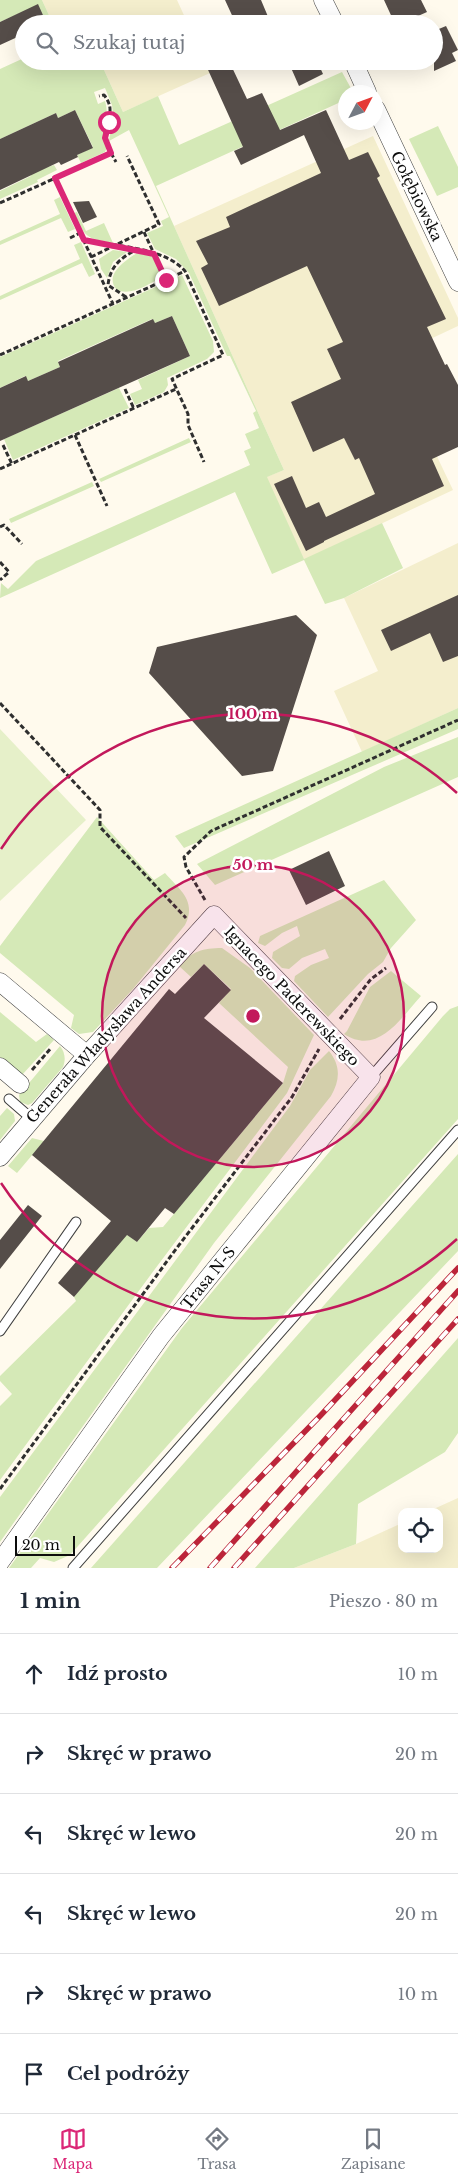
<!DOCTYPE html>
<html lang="pl">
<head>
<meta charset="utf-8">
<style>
	:root { --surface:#fff; --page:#f2f2f3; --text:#1f2937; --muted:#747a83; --line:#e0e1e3; --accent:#db2777 }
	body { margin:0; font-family:"Libre Baskerville",serif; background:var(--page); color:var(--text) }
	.controls { position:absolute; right:15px; bottom:15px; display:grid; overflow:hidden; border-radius:10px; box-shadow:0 5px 20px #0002 }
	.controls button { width:45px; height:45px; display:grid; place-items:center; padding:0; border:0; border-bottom:1px solid var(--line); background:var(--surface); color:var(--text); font:25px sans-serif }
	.compass { position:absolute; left:338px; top:85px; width:45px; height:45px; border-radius:50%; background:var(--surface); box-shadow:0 5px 20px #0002; rotate:49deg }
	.scale { position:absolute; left:15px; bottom:12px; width:60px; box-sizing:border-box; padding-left:5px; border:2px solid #0d0d0d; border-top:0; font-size:14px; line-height:18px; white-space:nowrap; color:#0d0d0d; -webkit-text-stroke:4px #fff; paint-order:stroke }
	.stop { position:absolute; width:15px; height:15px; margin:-11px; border:4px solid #db2777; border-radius:50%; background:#fff }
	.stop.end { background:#db2777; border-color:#fff; box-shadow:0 1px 5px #0008 }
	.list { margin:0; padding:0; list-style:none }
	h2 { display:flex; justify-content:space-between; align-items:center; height:65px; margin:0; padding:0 20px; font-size:21px }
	h2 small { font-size:16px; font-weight:400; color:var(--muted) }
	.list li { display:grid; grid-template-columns:32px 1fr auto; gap:15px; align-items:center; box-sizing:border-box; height:80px; padding:0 20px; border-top:1px solid var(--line) }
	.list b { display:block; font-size:19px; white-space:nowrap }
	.list em { font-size:16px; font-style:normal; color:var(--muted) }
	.icon { flex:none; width:28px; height:28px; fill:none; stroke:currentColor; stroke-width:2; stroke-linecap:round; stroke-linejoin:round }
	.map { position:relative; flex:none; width:458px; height:1568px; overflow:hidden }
	.search { position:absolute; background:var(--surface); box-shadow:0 5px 20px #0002; left:15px; right:15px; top:15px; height:55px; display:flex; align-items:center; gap:12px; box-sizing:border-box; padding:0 18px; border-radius:28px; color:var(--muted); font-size:19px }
	.sheet { height:545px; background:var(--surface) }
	nav { display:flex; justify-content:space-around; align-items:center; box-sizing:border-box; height:70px; border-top:1px solid var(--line); background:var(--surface); font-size:14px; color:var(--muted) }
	nav a { display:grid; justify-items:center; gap:2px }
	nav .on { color:var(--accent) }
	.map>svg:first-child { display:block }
</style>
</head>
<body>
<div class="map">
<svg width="458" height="1568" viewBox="0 0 458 1568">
	<rect width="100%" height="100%" fill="#fffaed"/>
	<path fill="#f4eecd" d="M42,0H177L188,24H53Z
		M100,61H204L210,73L123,112Z
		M373,136L458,318V326L390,358L453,490L304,560L266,477L284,470L174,226Z
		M458,543V708L362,752L334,691L378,671L344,598Z
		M458,1498V1568H294L356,1544L402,1523V1549H439V1512H427Z"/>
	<path fill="#d5e9b7" d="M0,0H42L53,24H47L38,5L0,22Z
		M24,58V61H100L123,112L158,96L179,145L342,72L353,92H346L345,100L156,186L284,470L267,477L304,559L382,523L403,568L344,598L325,604L304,560L272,574L235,492L0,598L1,583L8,589L36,561L250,465L244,451L251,448L245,434L259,428L253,413L256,411L230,356H227L189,273L176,259L155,249L147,233L163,226L161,221L169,217L129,130L109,141L113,114L112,105L105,88L94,92L98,104L105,101C111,122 99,129 107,147L105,152L81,163L77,155L93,147L75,110L58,118L56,113L0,139V69Z
		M438,126L458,167V187L437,196L409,139Z
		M54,165L57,170L37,180L38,182L0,199V191L31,176L30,173Z
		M60,197L75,229L68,232L61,218L0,245V241L60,214L54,200Z
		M77,212L86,231L104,223L113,243C85,238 86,238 74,213Z
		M81,242L95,274L89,277L82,263L0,300V296L80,259L74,245Z
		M113,250L127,252L113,262L107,278L101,269L99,259Z
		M137,253L152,256L162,277C149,284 132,296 117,290C103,275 126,260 137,253Z
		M182,275L213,341L214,352L207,359L167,378L168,385L164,392L135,405L130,394L142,389L138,380L190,356L172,316L155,323L152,319L58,361L60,367L28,381L25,376L0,388V357Z
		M119,388L129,408L13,460L4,439Z
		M189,438L191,442L101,482L99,479Z
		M92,482L94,486L11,523L9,519Z
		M458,708V729L184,848L175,836Z
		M458,737V777L215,885L197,864L384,767Z
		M97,817L154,880L165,873C180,890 197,901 185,925L133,989L93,1032L79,1034L71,1028L74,1015L0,953V946Z
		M384,880L416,920L391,948L383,962L368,974L328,1017L294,981L295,976L311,965L329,958L325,949L302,958L289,969L282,968L272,958L273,952L300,936L297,926L282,933L265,946L258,943L260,936Z
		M222,948L250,968L314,1035L287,1093L152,1273L0,1480V1406L12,1394L0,1381V1376L76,1301L74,1297L126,1234L137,1242L149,1228L163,1227L283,1083L288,1067L219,1003L231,989L204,964L191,977L179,966C192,951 203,948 222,948Z
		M391,971L421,996C400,1019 378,1056 344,1034L347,1031L370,987Z
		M458,1006V1119L70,1555L54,1562L40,1558L31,1568H9L182,1328L443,1016L450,1009Z
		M0,1012L36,1042L47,1034L54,1040L22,1075L0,1057Z
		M60,1046C65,1052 66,1060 63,1067L32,1103L28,1105L20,1102L19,1095Z
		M329,1051C341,1066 340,1080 331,1096L214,1243L0,1542V1497L290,1106L310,1070Z
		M7,1108L14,1114L15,1121L0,1140V1116Z
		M32,1138L44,1141L17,1173L8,1166Z
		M458,1154V1251L157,1568H91Z
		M458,1338V1433L445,1452L358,1504L356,1544L294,1568H255Z"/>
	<path fill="#e6f0c9" d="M0,729L86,820L0,901Z"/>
	<path fill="#554d49" d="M225,0H261L269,19L258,24H236Z
		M384,0H421L427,12L400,24H395Z
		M38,4L47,24H24V34L0,45V22Z
		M446,26L458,50L452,53L456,61L434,71V31Z
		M204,61H229L247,99L262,93L280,130L326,110L349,160L368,152L380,176L377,178L446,319L427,327L445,365L447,364L458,385V447L432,459L444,486L324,541V542L306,551L274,484L292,476L306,508L319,502L326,517L375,494L359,458L355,460L344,438L313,452L291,402L341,379L327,349L343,342L307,266L219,306L201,268L208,264L196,241L230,227L226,217L321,173L304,135L241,165L234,151L243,147Z
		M288,61H317L323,74L299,86Z
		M75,110L93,148L77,155L78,157L61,165L59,162L0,190V139L56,113L58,118Z
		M89,201L97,217L83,223L73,202Z
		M172,316L190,356L0,441V388L26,376L28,381L60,367L58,362L153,319L155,323Z
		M458,595V656L443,662L430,633L391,651L381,630Z
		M296,615L317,635L273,771L242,776L149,673L157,647Z
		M329,851L345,886L306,905L289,870Z
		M204,964L231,990L204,1018L283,1083L174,1214L165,1208L137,1242L127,1235L74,1297L58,1283L111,1221L32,1155L169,989L175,994Z
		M28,1205L42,1216L0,1269V1240Z"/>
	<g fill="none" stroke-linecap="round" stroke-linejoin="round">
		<defs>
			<path id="service" d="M371,1077L432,1007
				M9,1099L32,1119
				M0,1331L76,1222
				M73,1568L458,1130"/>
			<path id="minor" d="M323,0L335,24
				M353,61L367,92
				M376,109L458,282
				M0,982L87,1055
				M0,1067L20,1084
				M0,1157L87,1055L214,915L371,1077L161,1336L0,1562"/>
		</defs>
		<use href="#service" stroke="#404040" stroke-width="11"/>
		<use href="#minor" stroke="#404040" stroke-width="19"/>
		<path stroke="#2f2f2f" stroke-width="3" stroke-dasharray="5 2.5" stroke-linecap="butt" d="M111,153L116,162
			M55,178L113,304
			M0,203L111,153C109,148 106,143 105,138C103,123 118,112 104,95L99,96
			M144,232L166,280
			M70,238L80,233
			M83,240C114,246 164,247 185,271L223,355L172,379L188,414V425L204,462
			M91,257L159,224L127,156
			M126,297L108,285C110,267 120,258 136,250
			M0,355L185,271
			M125,389L134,409
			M75,435L107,506
			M3,445L12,464
			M0,469L176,389
			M0,527L4,525L22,544
			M0,562L9,572L0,580
			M0,703L100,810V827L186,918
			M205,900L186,867L184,857L211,831L458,720
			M340,1019L371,979L386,968
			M32,1070L51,1048
			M0,1489L176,1249L292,1097L319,1049"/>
		<use href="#service" stroke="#fff" stroke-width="9"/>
		<use href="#minor" stroke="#fff" stroke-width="18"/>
		<defs>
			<path id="rail" d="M172,1568L321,1415L458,1268
				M210,1568L458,1291
				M234,1568L458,1319"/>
		</defs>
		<use href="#rail" stroke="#bc253a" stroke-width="5.5"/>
		<use href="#rail" stroke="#fff" stroke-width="4" stroke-dasharray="11" stroke-linecap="butt"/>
	</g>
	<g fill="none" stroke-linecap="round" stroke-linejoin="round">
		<path stroke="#db2777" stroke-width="6" d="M109,122L105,138L111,153L55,178L84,240L154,254L166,280"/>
	</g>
	<circle cx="253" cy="1016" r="151" fill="#c2185b" fill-opacity=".12"/>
	<g fill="none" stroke="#c2185b" stroke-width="2.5">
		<circle cx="253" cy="1016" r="151"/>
		<path d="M457 1239A302 302 0 0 1 1 1183M1 849A302 302 0 0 1 457 793"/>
	</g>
	<g text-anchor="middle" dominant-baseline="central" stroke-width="5" stroke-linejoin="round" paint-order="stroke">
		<g font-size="15" fill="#0d0d0d" stroke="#fff">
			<text transform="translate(417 196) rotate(64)">Gołębiowska</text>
			<text transform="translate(292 996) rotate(46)">Ignacego Paderewskiego</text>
			<text transform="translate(106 1035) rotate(-48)">Generała Władysława Andersa</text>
			<text transform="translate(208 1278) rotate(-51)">Trasa N-S</text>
		</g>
	</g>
	<circle cx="253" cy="1016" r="8" fill="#c2185b" stroke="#fff" stroke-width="2.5"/>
	<g font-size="15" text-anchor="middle" font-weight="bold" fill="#c2185b" stroke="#fff" stroke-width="5" stroke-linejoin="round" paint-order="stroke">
		<text x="253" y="719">100 m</text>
		<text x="253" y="870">50 m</text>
	</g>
</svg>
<div class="controls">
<button><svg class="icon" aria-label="locate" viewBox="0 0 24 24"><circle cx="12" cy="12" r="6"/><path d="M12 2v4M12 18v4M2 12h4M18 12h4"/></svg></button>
</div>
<svg class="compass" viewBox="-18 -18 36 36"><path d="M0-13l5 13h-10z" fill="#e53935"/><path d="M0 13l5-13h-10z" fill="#747a83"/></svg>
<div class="scale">20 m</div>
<div class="stop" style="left:109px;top:122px"></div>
<div class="stop end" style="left:166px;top:280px"></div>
<div class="search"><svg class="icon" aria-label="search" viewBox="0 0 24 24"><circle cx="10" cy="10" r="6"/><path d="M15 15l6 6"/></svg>Szukaj tutaj</div>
</div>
<section class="sheet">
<h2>1 min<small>Pieszo · 80 m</small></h2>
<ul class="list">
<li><svg class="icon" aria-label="ahead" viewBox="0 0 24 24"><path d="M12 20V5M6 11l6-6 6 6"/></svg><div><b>Idź prosto</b></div><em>10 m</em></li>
<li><svg class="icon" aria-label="right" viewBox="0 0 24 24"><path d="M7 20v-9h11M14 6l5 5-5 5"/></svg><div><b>Skręć w prawo</b></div><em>20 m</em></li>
<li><svg class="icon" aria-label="left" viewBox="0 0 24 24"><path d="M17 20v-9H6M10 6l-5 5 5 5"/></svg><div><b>Skręć w lewo</b></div><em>20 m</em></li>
<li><svg class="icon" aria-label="left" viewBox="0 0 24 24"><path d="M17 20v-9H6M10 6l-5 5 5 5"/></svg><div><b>Skręć w lewo</b></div><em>20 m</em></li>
<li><svg class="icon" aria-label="right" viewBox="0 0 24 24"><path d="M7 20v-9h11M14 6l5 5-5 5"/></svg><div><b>Skręć w prawo</b></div><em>10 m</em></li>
<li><svg class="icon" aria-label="arrive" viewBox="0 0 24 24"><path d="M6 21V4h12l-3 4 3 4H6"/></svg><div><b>Cel podróży</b></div></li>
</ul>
</section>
<nav>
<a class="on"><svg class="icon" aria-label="map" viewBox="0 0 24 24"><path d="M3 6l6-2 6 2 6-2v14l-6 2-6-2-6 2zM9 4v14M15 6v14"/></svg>Mapa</a>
<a><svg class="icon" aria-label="directions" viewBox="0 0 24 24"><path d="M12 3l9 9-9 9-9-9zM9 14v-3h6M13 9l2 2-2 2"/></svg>Trasa</a>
<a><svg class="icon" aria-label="saved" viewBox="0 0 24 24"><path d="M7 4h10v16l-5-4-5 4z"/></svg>Zapisane</a>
</nav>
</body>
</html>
